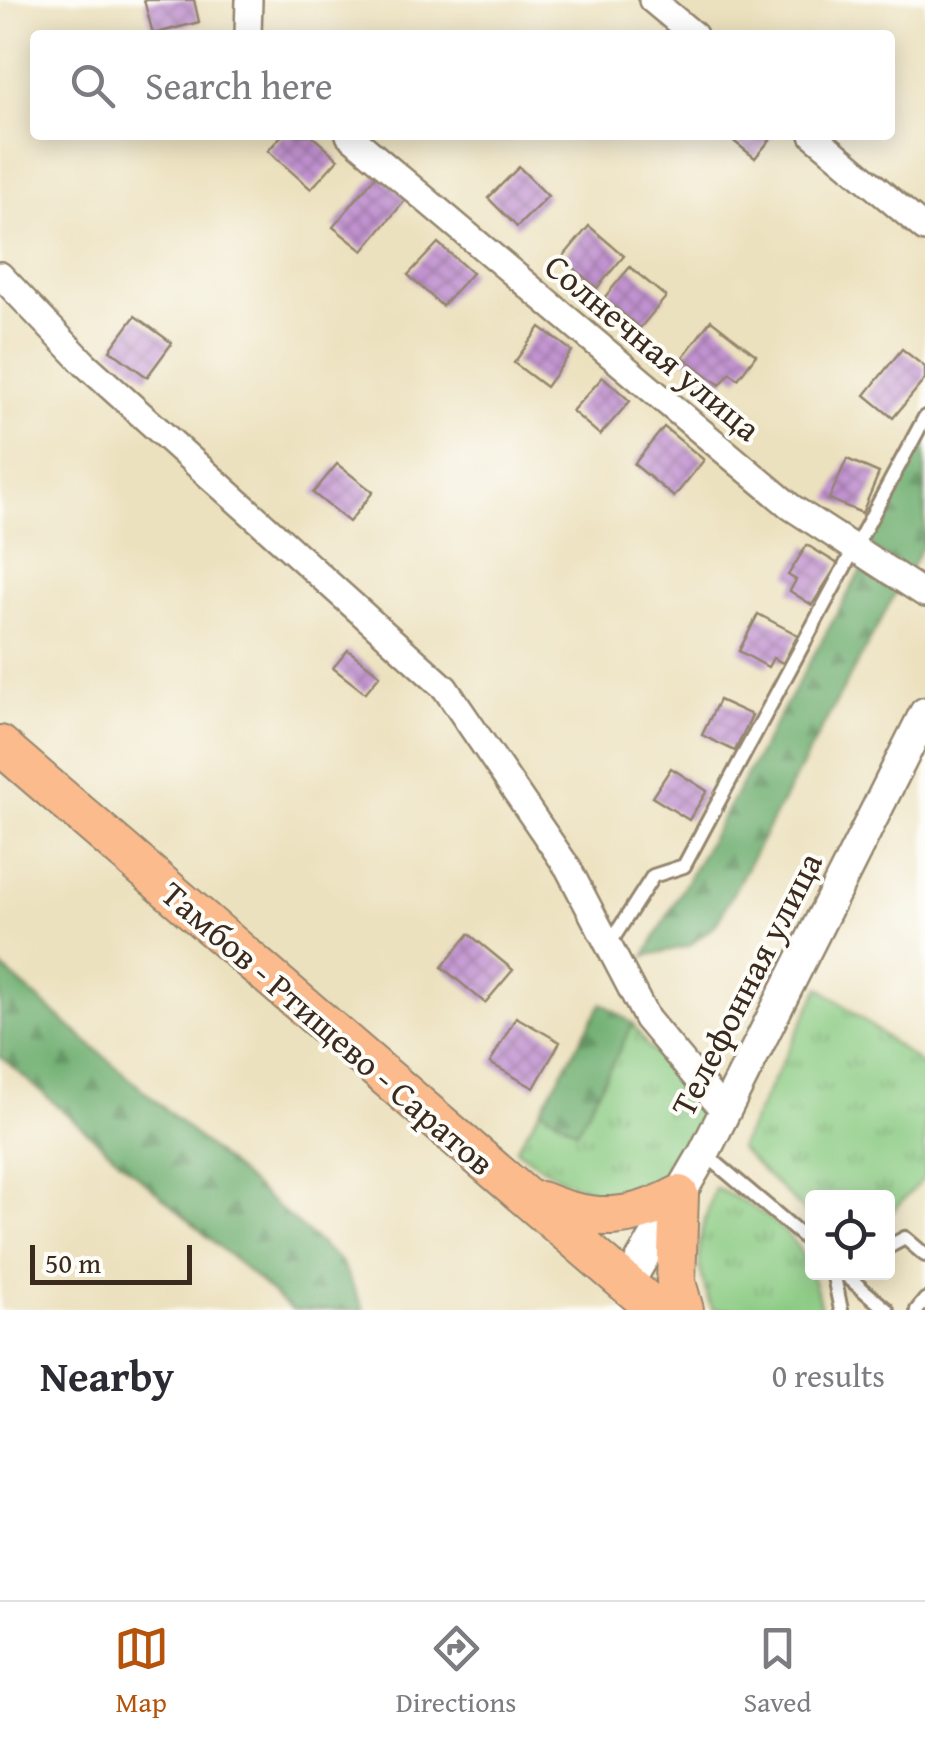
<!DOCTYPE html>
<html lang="en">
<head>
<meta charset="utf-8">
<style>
	:root { --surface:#fff; --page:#f7f7f7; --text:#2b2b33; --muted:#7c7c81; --line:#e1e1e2; --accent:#b45309 }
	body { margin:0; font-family:"Gentium Book Plus",serif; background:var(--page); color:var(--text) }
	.controls { position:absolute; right:30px; bottom:30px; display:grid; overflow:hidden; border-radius:10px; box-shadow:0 5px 25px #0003 }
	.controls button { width:90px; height:90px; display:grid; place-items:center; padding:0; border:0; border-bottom:2px solid var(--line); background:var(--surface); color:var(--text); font:50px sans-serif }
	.scale { position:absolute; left:30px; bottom:25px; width:162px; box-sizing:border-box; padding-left:10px; border:5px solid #3b2a1e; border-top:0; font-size:28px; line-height:35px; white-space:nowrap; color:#3b2a1e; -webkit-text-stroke:8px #fdfcf7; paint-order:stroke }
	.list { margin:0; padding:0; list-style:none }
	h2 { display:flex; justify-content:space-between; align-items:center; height:130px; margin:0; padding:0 40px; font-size:42px }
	h2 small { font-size:32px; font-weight:400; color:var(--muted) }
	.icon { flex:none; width:55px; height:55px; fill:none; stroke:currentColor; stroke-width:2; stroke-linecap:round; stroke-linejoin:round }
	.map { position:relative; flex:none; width:925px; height:1310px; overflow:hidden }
	.search { position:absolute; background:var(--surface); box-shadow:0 5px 25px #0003; left:30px; right:30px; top:30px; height:110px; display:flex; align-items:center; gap:25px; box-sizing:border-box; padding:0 35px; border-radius:10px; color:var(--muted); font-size:38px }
	.sheet { height:290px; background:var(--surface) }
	nav { display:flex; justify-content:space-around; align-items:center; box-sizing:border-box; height:140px; border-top:2px solid var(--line); background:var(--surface); font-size:28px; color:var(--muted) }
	nav a { display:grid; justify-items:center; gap:5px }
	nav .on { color:var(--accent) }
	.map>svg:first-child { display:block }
</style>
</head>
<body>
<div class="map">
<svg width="925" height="1310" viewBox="0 0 925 1310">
	<defs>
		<pattern id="grass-tufts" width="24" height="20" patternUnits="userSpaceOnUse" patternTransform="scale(2.5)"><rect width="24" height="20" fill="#89ca81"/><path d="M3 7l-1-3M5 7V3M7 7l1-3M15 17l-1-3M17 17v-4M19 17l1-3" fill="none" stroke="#71a469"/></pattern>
		<pattern id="forest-firs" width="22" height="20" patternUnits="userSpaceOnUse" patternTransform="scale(2.5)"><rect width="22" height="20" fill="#6eae6f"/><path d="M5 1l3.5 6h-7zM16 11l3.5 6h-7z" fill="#5c8e5b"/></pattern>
		<pattern id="building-cross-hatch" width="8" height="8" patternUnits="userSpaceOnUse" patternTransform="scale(2.5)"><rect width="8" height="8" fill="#c192d0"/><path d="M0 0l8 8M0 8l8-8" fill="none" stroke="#9e77a8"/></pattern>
	</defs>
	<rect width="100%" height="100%" fill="#fdfcf7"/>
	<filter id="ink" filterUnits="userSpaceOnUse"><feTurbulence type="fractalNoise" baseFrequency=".01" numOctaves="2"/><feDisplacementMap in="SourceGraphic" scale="20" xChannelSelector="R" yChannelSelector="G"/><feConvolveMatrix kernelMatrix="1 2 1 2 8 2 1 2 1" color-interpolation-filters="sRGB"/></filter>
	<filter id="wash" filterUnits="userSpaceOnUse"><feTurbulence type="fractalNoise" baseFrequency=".0048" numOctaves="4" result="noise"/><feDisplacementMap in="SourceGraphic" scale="40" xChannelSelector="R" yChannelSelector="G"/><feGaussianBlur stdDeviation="2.25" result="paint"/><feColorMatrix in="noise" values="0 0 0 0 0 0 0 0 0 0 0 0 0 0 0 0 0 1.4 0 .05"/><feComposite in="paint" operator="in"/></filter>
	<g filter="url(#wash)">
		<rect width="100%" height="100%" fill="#ece1be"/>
		<path fill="url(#grass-tufts)" stroke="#627a50" stroke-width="2.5" d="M820,987L925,1067V1177L888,1216V1198H812V1219L739,1148Z
			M633,1024L647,1046L708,1108C695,1134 682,1169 657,1185C610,1216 553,1176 516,1149L541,1109L577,1130Z
			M715,1188C778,1216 810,1244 821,1310H713C691,1258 698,1240 715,1188Z"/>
		<path fill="url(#forest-firs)" stroke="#546c46" stroke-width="2.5" d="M925,435V541L909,572L868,545Z
			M862,569L897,590L716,924L689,946L645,956Z
			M0,966L341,1262L364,1310H292L0,1056Z
			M602,1003L633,1024L577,1131L541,1109Z"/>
		<g id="blocks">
			<path fill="url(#building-cross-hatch)" d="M144,0H194L199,22L153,34Z
				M282,135H311L338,159L311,189L268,151Z
				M726,135H774L755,158Z
				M519,167L548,196L517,227L488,198Z
				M378,173L407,198L363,251L333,227Z
				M589,226L624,256L597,288L562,258Z
				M438,243L472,273L442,306L408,275Z
				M630,267L666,297L640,328L604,298Z
				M135,316L172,343L147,377L110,350Z
				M711,320L756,355L738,379L730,373L720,385L683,357Z
				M540,327L572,351L546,387L514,363Z
				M902,349L925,367V379L893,418L865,395Z
				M603,377L630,401L600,435L572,411Z
				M664,427L704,460L674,497L634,464Z
				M847,459L879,473L862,513L829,499Z
				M337,464L373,492L349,522L313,493Z
				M807,545L838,564L812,605L790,591L796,580L788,575Z
				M758,614L798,635L783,663L773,658L768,667L739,651Z
				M348,650L380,675L365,693L333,668Z
				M719,700L752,715L735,751L702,735Z
				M671,768L707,791L689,820L652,797Z
				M469,934L513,970L485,1003L442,967Z
				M516,1017L560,1042L534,1088L490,1063Z"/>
		</g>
	</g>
	<g filter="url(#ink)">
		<use href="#blocks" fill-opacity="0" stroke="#94866e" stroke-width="2.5"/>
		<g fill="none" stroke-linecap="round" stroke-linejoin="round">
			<defs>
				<path id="service" d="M610,943L653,876L684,866L925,417
					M704,1153L812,1244
					M888,1247L905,1238L925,1255
					M833,1272L841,1310
					M842,1272L887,1310
					M917,1310L925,1300"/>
				<path id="minor" d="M652,0L694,35
					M248,35L249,0
					M349,135L791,507L925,594
					M813,135L925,229
					M0,275L85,364L445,688L568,868L647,1019L723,1110"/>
				<path id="tertiary" d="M627,1285L704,1153L925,713"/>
				<path id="primary" d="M0,745L657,1310
					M541,1201C593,1223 630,1221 679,1195L676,1282L684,1310"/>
			</defs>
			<use href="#service" stroke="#94866e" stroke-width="18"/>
			<use href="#minor" stroke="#94866e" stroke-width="30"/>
			<use href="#tertiary" stroke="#94866e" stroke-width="35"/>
			<use href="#primary" stroke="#94866e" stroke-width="42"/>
			<use href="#service" stroke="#fff" stroke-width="12"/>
			<use href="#minor" stroke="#fff" stroke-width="25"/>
			<use href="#tertiary" stroke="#fff" stroke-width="30"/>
			<use href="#primary" stroke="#fbbb8d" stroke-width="38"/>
		</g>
	</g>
	<g text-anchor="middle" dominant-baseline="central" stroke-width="8" stroke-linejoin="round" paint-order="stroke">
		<g font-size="35" fill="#3b2a1e" stroke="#fdfcf7">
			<text transform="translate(653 347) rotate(40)">Солнечная улица</text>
			<text transform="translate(746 984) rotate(-63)">Телефонная улица</text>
			<text transform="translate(328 1028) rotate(41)">Тамбов - Ртищево - Саратов</text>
		</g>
	</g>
</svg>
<div class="controls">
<button><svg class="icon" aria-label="locate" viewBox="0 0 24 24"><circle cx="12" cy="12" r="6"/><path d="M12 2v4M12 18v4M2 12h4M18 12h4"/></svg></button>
</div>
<div class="scale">50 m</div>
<div class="search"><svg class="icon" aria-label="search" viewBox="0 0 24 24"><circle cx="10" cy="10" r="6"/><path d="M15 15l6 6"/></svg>Search here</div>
</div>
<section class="sheet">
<h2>Nearby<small>0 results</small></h2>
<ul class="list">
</ul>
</section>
<nav>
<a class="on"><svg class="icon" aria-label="map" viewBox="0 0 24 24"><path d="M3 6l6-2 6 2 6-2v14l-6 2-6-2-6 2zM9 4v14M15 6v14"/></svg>Map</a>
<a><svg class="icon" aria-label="directions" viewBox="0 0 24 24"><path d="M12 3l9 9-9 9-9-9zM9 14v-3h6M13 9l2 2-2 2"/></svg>Directions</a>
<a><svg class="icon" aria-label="saved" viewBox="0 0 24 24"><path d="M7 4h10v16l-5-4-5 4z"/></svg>Saved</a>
</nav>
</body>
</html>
